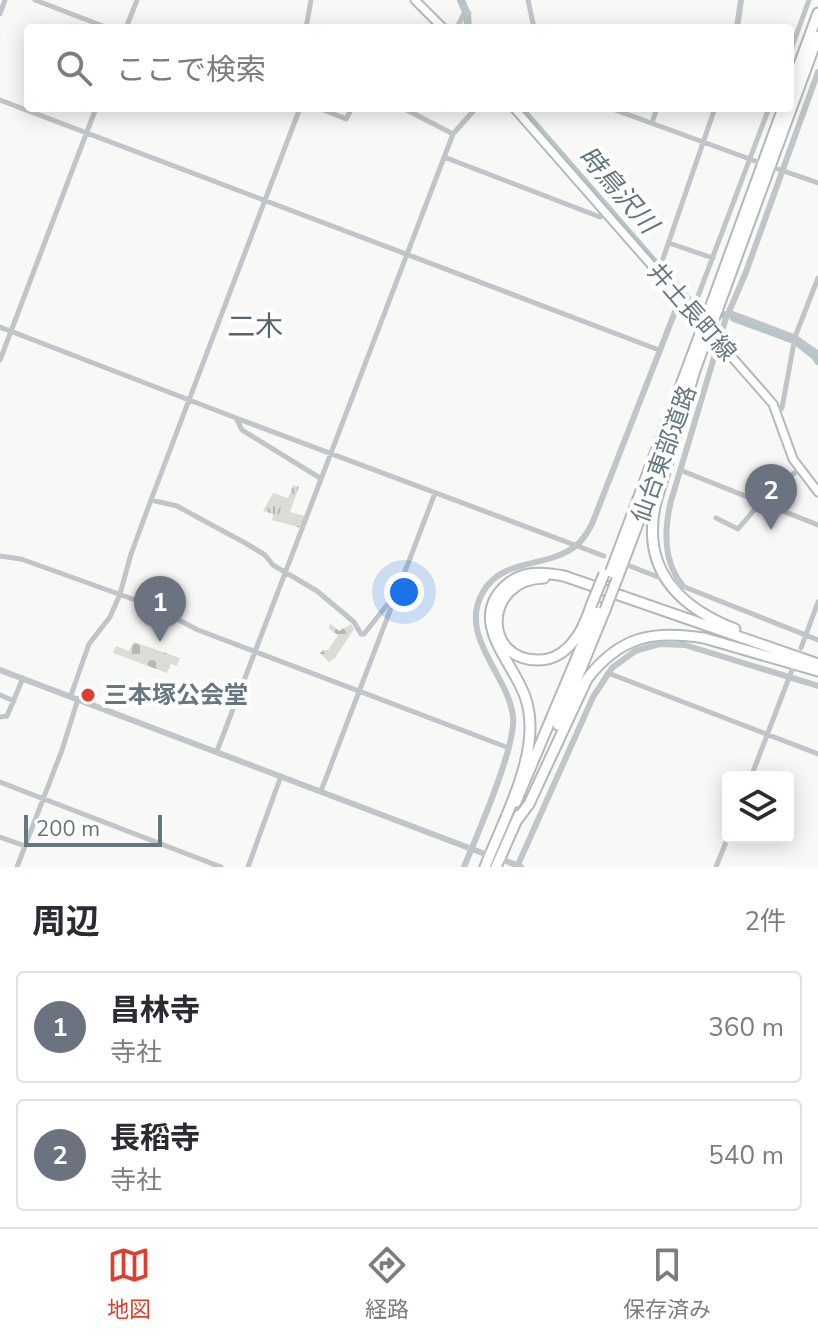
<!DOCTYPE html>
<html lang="ja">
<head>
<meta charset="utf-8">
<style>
	:root { --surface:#fff; --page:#f7f7f7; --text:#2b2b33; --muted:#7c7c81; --line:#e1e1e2; --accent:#df3e2f }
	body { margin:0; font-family:"Nunito Sans","Noto Sans JP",sans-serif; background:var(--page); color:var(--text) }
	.controls { position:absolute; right:24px; bottom:24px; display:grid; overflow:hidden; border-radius:8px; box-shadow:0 4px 20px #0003 }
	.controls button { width:72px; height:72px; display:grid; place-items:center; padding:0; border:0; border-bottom:2px solid var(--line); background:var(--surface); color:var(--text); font:40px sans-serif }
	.scale { position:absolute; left:24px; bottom:20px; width:138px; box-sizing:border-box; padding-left:8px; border:4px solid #647880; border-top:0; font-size:22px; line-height:28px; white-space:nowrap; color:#647880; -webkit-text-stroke:6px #fff; paint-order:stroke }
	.you { position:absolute; left:404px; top:592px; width:28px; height:28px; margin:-20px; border:6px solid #fff; border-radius:50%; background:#1a73e8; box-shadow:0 0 0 12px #1a73e833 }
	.badge { display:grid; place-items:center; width:52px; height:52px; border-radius:50%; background:var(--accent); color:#fff; font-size:26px; font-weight:700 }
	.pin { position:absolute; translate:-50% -66px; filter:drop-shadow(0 2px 4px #0008) }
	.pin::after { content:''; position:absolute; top:42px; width:28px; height:24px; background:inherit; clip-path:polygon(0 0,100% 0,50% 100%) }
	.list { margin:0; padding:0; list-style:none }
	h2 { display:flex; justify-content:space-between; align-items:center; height:104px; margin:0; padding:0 32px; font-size:34px }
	h2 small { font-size:26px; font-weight:400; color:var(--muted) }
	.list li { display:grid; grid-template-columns:52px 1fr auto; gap:24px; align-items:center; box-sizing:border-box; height:112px; margin:0 16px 16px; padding:0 16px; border:2px solid var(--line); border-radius:8px }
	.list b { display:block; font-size:30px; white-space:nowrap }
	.list p { margin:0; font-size:26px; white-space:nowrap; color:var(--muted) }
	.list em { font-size:26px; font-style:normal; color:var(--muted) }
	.icon { flex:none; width:44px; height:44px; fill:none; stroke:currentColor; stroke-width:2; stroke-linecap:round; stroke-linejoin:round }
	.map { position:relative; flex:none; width:818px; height:867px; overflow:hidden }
	.search { position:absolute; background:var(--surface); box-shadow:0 4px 20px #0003; left:24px; right:24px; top:24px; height:88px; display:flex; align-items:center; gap:20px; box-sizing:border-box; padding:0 28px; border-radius:8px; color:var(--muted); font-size:30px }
	.sheet { height:360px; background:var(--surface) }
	nav { display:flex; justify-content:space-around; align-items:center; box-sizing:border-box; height:112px; border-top:2px solid var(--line); background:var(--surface); font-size:22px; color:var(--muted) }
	nav a { display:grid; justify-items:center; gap:4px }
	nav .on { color:var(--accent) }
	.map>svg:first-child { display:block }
</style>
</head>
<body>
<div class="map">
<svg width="818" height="867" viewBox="0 0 818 867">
	<defs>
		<pattern id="grass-tufts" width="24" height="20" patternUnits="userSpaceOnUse" patternTransform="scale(2)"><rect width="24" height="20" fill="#d9ddd5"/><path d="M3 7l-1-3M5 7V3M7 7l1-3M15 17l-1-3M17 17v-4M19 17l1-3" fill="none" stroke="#b4b8b2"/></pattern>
		<pattern id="forest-firs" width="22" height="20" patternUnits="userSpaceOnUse" patternTransform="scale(2)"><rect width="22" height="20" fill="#d9ddd5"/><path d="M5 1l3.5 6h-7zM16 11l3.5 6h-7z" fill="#b4b8b2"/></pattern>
		<pattern id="cemetery-stones" width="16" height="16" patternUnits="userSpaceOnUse" patternTransform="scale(2)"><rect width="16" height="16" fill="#d9ddd5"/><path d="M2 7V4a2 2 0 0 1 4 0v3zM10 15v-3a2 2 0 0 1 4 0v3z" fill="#b4b8b2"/></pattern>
	</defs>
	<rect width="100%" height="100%" fill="#f8f8f6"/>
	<path fill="url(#grass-tufts)" d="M293,485L299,487L290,512L305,516L301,528L272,520L273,514L263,511L273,493L288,498Z"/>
	<path fill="url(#forest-firs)" d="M331,624L339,631L351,624L354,629L335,658L329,662L320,653L323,650H328L338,635L329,629V625Z"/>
	<path fill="url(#cemetery-stones)" d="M134,642L180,658L177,666L171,664L167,673L113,653L116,646L129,651Z"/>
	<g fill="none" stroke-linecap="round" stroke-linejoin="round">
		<path stroke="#b6c5c7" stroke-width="8" d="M461,0L466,12
			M467,15L468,28
			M520,108L655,263
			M662,271L688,300
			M699,307L724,315
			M734,318L791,339
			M796,341L815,356L818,361"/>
		<defs>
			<path id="primary" d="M415,0L443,28
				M514,108L773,404L793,459L818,492"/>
			<path id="motorway" d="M790,89L818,13
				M710,308L783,108
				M717,311L818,36
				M695,370L655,506C642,570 679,607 735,629
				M694,373L706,340
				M609,576L700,334
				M544,578C484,579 481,661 539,660C554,660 567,651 575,639C583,630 587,617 591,606
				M617,579L661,462
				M558,725L605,610
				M516,802L598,607
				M517,820L529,804L587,679C620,636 653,630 704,638L818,671
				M485,867C501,826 531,770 530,726C530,712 527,698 520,685C505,654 471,618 505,586C522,570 543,572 564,576L818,664
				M496,867L519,815"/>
		</defs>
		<use href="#primary" stroke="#b3b9bc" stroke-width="11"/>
		<use href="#motorway" stroke="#b3b8bb" stroke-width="13"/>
		<path stroke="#bfc5c8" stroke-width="5" d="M35,0L108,28
			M528,0L534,28
			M0,14L5,0
			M126,28L137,0
			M306,28L311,0
			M457,28L463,15L469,13
			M790,52L809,0
			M0,100L659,350
			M319,108L346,119L352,108
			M403,108L453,134
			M610,108L758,162
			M652,123L657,108
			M444,157L600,217L606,214
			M775,168L818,183
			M669,243L713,258
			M658,273L715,108
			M692,312L769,108
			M729,312L795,337L818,278
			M0,327L236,418L242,430L320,478
			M0,360L96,108
			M777,411L782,408L795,337L818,353
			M236,418L604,556
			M680,470L818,525
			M151,500L177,506L247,544L265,555L273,565L317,591L354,622L361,634H364L395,595
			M716,518L738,529L761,502L799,469
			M0,556L21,559L152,606L198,630L509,748
			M630,566L658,577
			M677,584L818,640
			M801,648L818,602
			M608,673L818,754
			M0,695L14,701
			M71,695L89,644L110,617L120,594L131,554L151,500L300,108
			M0,717L7,716L23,678
			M217,751L453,134L476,108
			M751,777L792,670
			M0,782L221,867
			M321,791L435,493
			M0,837L25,846
			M17,867L62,750L78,699
			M248,867L281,776
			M716,867L728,837"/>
		<path stroke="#bfc5c8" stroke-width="6" d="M737,28L741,0
			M683,586C663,562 664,530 671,501L725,321L746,272L818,72
			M0,670L485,854
			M506,861L521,867
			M464,867C477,835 516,747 513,717C509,675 457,636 483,592C503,558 544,568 573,548C582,542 587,533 592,524L680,299
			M517,867L593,697L612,668L635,651L659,644L685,645L818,686"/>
		<use href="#primary" stroke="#fff" stroke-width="7"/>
		<use href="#motorway" stroke="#fff" stroke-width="9"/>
		<defs>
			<path id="motorway-bridge" d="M700,334L710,308
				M706,340L717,311
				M591,606L604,574
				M605,610L617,579"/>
		</defs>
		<use href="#motorway-bridge" stroke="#b3b8bb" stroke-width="13" stroke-linecap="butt"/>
		<use href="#motorway-bridge" stroke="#fff" stroke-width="9"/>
	</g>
	<circle fill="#df3e2f" stroke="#fff" stroke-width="3" cx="88" cy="695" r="8"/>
	<g text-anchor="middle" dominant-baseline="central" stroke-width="8" stroke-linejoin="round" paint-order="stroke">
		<g font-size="24" fill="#647880" stroke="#fff">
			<text transform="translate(692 312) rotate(49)">井土長町線</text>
			<text transform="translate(664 454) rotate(-70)">仙台東部道路</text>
		</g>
		<g font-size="24" font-weight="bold" fill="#647880" stroke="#fff" text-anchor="start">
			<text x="104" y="695">三本塚公会堂</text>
		</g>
		<g font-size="26" font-style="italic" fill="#5f777b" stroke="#fff">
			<text transform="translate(618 190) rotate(49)">時鳥沢川</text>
		</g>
		<g font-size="28" fill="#56656c" stroke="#fff">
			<text x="255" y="327">二木</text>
		</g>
	</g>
</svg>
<div class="controls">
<button><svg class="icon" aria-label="layers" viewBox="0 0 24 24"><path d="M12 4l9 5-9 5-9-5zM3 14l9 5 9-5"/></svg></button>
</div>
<div class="scale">200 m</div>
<div class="you"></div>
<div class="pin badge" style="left:160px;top:642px;background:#6b7280">1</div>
<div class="pin badge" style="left:771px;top:530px;background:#6b7280">2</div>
<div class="search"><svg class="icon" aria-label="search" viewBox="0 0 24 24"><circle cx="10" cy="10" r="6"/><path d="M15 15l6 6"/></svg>ここで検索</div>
</div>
<section class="sheet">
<h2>周辺<small>2件</small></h2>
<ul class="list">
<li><span class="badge" style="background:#6b7280">1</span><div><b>昌林寺</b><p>寺社</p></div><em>360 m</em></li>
<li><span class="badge" style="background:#6b7280">2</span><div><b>長稻寺</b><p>寺社</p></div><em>540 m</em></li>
</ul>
</section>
<nav>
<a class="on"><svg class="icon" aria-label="map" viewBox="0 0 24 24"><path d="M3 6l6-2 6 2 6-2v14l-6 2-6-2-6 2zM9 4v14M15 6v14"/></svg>地図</a>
<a><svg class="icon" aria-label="directions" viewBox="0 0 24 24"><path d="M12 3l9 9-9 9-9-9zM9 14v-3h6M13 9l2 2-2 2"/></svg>経路</a>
<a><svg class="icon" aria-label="saved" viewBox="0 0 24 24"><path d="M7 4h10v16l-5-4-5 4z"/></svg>保存済み</a>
</nav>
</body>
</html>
